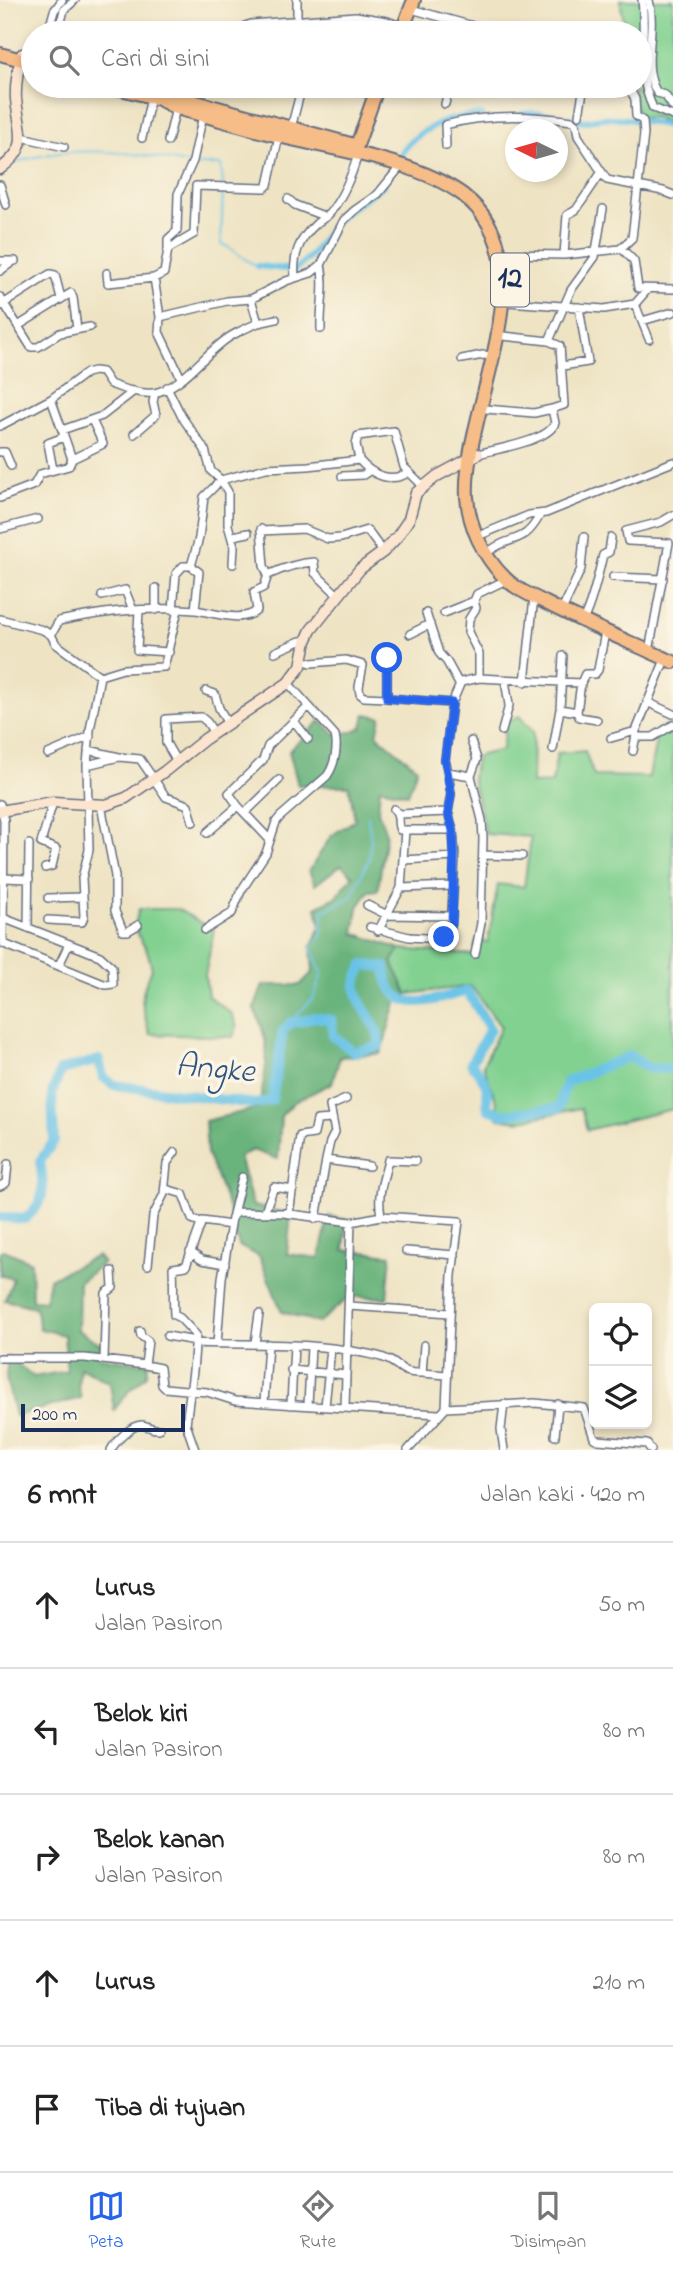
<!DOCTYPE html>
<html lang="id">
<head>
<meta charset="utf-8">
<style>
	:root { --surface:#fff; --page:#f2f2f2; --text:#222; --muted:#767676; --line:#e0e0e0; --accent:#2563eb }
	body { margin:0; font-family:"Indie Flower",sans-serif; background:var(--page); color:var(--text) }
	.controls { position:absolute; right:21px; bottom:21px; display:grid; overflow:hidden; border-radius:10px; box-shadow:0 4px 10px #0003 }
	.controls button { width:63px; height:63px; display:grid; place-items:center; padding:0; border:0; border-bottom:2px solid var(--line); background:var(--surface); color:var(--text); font:35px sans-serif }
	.compass { position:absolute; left:505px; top:119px; width:63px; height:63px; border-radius:50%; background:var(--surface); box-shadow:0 4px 10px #0003; rotate:275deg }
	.scale { position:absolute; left:21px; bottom:18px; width:164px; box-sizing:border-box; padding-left:7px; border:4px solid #1b2f5e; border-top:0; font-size:19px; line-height:24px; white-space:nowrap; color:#1b2f5e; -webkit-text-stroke:5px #fcf5e5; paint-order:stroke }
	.stop { position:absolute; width:21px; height:21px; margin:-16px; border:5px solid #2563eb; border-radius:50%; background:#fff }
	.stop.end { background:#2563eb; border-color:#fff; box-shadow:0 2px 7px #0008 }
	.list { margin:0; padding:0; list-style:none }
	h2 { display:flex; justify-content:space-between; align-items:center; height:91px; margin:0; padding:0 28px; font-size:30px }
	h2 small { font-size:23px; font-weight:400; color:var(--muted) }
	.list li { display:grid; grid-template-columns:46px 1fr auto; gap:21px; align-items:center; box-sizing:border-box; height:126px; padding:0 28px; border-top:2px solid var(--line) }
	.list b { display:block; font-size:26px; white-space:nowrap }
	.list p { margin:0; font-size:23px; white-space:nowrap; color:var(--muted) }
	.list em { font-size:23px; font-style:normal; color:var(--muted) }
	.icon { flex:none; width:38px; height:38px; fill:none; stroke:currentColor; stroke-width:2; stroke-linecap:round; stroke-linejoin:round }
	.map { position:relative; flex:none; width:673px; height:1450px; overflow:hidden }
	.search { position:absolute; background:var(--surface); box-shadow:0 4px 10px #0003; left:21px; right:21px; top:21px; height:77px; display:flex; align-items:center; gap:18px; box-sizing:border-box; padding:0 24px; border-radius:38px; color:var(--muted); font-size:26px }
	.sheet { height:721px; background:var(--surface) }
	nav { display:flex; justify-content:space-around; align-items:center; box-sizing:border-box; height:98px; border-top:2px solid var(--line); background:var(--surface); font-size:19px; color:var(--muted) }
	nav a { display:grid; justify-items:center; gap:4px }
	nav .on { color:var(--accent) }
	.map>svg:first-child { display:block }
</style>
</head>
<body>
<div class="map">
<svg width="673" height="1450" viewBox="0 0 673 1450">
	<rect width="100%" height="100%" fill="#fcf5e5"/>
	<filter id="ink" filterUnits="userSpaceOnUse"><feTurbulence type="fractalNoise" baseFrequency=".0143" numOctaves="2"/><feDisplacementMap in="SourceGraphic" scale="14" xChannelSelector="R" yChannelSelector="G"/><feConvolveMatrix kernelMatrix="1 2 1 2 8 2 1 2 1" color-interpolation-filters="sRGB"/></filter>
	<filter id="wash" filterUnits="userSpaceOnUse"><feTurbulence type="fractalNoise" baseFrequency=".00686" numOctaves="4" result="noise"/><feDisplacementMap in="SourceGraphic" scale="28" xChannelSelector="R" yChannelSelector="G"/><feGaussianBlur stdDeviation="1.57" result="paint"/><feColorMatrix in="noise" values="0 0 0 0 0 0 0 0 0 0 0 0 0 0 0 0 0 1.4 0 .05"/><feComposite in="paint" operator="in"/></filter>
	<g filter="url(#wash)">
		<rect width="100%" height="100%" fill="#eee3c3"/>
		<path fill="#82d191" stroke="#4e8078" stroke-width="2" d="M620,0H673V125L654,117L638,118L632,86H640V33H616L625,29Z
			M519,716L533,732L532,784L552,783L557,753L585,751L594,776L649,777L658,730L673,723V1109L587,1130L581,1108L517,1121L498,1118L497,1103L483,1065L501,1027L471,986L407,994L391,962L400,949L475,955L476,941L488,942L498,884L524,887L531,837L486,834L472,777L477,756L502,750L506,723Z
			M139,909H177L214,930L205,975L208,996L232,1014L237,1027L233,1037L150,1034C141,1005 138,997 152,969C150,962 149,953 145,947C134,930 133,929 139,909Z"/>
		<path fill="#69b37b" stroke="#42716c" stroke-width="2" d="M365,714L381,717L377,735L417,768L408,794L380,788L378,811L386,833L378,890L369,891L358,907L354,933L400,949L392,962L407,994L396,1003L381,1053L340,1057L332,1083L294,1102L281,1116L278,1159L252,1150L239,1157L253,1206L291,1214L287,1254L319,1258L329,1216L347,1220L344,1250L391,1255L387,1298L351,1296L318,1323L282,1312L259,1256L239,1246L227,1203L207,1154L205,1121L259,1108C266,1065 274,1049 254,1009L263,985H300L313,972L311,947L321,926L316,907L336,897L353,876L341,865L315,885L309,871L331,836L355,820L349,786L298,785L289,751L320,721L335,734L352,732L362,727Z
			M4,1250L31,1262L32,1300L45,1301L49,1279L97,1256L103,1263L79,1282L78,1330L101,1344L99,1357L148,1364L147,1375L130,1390L114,1410L110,1383L80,1367L78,1386L81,1398L15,1416L6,1378L8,1357L34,1377L67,1371L64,1335L40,1329L35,1307L5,1300L13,1279L0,1275V1251Z"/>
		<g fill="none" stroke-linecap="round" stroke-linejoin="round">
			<path stroke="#69c3e7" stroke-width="2" d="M13,164C64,143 137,152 190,164
				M194,165H221L223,184
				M223,190L221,244C235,248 244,262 258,266
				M291,1022L314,997L322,973L311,949L321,936L323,911L351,897L369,859L371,840L368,816"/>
			<path stroke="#69c3e7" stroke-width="6" d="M521,114C544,110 563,120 586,121C591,121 597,118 602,118C618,117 659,122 673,128
				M396,164C409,131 448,116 482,115
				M258,266L294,270C318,254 323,233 342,215C355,204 370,196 383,185"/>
			<path stroke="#69c3e7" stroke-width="10" d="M0,1217L25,1219C47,1200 44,1189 40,1161L54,1141L52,1093L61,1070L99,1060L103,1077L114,1085L255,1104L272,1100L283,1031L291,1022H299L314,1017L332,1020L333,1036L354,1052L379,1046C382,1024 357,1009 356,987C355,980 361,972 363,965L385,967C390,1019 433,1000 467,991L490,1029L471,1063C477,1071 486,1080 487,1090C488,1097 486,1102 488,1109L503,1114L559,1108L566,1082L630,1056L648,1068L673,1069"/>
		</g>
	</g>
	<g filter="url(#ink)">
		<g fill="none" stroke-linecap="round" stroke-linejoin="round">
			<defs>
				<path id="street" d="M297,0V21
					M642,0C647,40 635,70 653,108L673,116
					M649,0C657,34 640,64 657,93L665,95L673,107
					M411,9L484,29H493L492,33
					M493,29L520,33
					M48,33L54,11L62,0
					M58,33L64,10L75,0
					M241,33L245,26L251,24L356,16L387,21L419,33
					M332,86L375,95
					M189,101L196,86
					M445,104L449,86
					M579,115L584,86
					M291,128L301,90L305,86
					M22,137L64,147
					M142,138L151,97
					M168,141L176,108
					M446,146L445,125C486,114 531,115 572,121L576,124L578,136L607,180L663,191L673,195
					M0,185L6,205
					M288,199L295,205L326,217
					M621,248L634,261L638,288L673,289
					M168,249V239L177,231L178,194L193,161L203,115
					M564,255L567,215L576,210L601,173
					M500,256L506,254L564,255L620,249L632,238L644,134L643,121L636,116L635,99L628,86
					M0,261H15
					M321,265C326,285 320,308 321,329
					M0,271L14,261
					M107,273L108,283L154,278L164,273L168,249L194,234L196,186L265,188L268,185L279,136
					M154,278L160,317L159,332L181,378
					M295,278C293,256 298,240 316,224C320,220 325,218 329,214C343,197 352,175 358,154
					M0,297L31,347H38L60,333L90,327
					M508,302L604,309L635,304L647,290
					M635,304L649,339
					M0,306L50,274L55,275L61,298
					M160,317L227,301L251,299
					M642,321L673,312
					M258,323L276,319
					M18,326L71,293L73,298L77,329
					M549,341L571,290L595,257L603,209
					M462,359L483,355L493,356
					M562,366L588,362L579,307
					M167,387L182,417L205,450L211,471L221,480L228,492V525L234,546L233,564
					M51,399L62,430L102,416L134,391
					M486,409L534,413L552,409
					M0,426L51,399L86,373L94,371L102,372L110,384C122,389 145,396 158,392C182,385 200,360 219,345C230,335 244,329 258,323L251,299L286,281L311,273L321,265L344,220L355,210L378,194L400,167
					M63,433L72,459
					M134,434L156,415L153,402L155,393
					M0,452H5L11,466
					M478,454C496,449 549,441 555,423L552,409L564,405L560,346L549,341L503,336
					M359,460C372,475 391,484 409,472
					M53,470L48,443L64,437
					M342,476L363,475L369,471
					M0,498L34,485L40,474L69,466L72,459L103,444L92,420
					M0,529L38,519
					M261,529L264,566L268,575
					M261,531L304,529L328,539L341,538L367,530L383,552
					M483,534L529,515L546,513L673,462
					M233,536L248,533
					M491,550C514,534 524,545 540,515
					M191,566L199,572L195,610
					M613,577L663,579
					M156,588V610
					M102,596L125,590L133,610
					M564,606L581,569L584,537
					M139,610L137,650L169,652
					M173,610L176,574L183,566H191L199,538L204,497L221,480L266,468L308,466L359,460L356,444L358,436L394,431L404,467L423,486
					M426,613L439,653L447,662L459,684
					M444,613L474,601
					M585,616C594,597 598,574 603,555L609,552L611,538
					M0,619L43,630L51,635L56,644L100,676L90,730L87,765L89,850L82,878L84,916L82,922L48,920
					M410,634L430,624
					M51,635L59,621C102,612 150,606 195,610C212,612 244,624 257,610L254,592L264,587L268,575C283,568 297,563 314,562L315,573L338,595
					M649,651L669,543L628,541L626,531L661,522L673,515
					M275,652L300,641H306
					M383,656L387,657V698L452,703
					M303,660L311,663L346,660L363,665L359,687L360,694L364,697L387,698
					M100,676L123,669L164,667L178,610
					M479,678L581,683L585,674H595L598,670L605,632
					M525,682L534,597
					M206,691L215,694L219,708L228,724
					M647,702L673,714
					M560,709L577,712L579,717L597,720
					M577,712L581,683
					M294,721L308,739
					M502,731L509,705L505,680
					M636,737H653L673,725
					M611,738L636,731L666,657
					M471,741L477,759L471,776L482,820L483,838L481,923L475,954
					M553,749L560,709L563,656
					M88,750L119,757L140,759L166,797L188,805L193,822
					M633,751L636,735
					M48,754L90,736
					M177,762L166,743V719L201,717L207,722L214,733
					M87,765L119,757
					M448,772L471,776
					M0,804L4,820L3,939L4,944L106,985L113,984L112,967L100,956L3,918
					M101,805L115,876V911L123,931H128L138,925
					M245,813L279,780
					M398,814L448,812
					M405,830H453
					M207,833L238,806
					M270,840L238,806L229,793L263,760L268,746L308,707
					M483,855L522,856
					M403,860L455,857
					M45,868L52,866L56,849L41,843L53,802
					M4,878L29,879
					M401,888L453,886
					M48,898L83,897
					M367,905L387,915L452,916
					M370,927L409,937L441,939L446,929L451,927L455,857L453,830L448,812L451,794L448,772L445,760L452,703L461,682L479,678V654L468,632L469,619L476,608L474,601L477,594L506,580
					M28,928L29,844
					M205,930L232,913L241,891L266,853L276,822L280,817L327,776C335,765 338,747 335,735L288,683
					M378,931L401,888L405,830H400C396,823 401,815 394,809
					M59,965L69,944
					M326,1160L369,1166
					M0,1186L6,1183L8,1164
					M166,1189L183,1194L192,1219L200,1222
					M264,1213L274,1187L293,1190
					M233,1214L242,1177
					M289,1214L300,1136L314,1134L317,1120L332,1119
					M381,1216C377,1193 383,1183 388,1160L415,1161
					M316,1219L326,1160L330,1142L335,1132L330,1106L346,1099
					M406,1251L455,1255
					M190,1252L202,1260L225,1264
					M148,1265L153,1216L164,1194L167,1163L175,1152
					M349,1306L450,1313
					M140,1331L141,1336L148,1341L145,1365L160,1368L162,1385L165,1388L207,1392L235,1401L438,1414
					M167,1336L196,1341
					M195,1343C246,1345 296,1342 346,1350C358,1352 372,1354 384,1358C401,1364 399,1374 422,1373L424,1345
					M255,1343L259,1314
					M217,1344L222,1278L232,1218L236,1212L283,1213L351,1222L381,1216L459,1221L452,1275L446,1408L408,1450
					M0,1358H85L145,1365
					M104,1360L106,1293L113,1288L112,1271
					M291,1370L346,1375
					M422,1373L447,1375
					M264,1403L268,1344
					M504,1404L501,1429L504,1450
					M291,1405L294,1345
					M308,1405L311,1347
					M325,1406L331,1348
					M345,1407L351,1222
					M446,1408L535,1403L584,1408L594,1438L598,1440L647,1444L651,1450
					M555,1436L558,1404
					M111,1450C115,1442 132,1424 142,1425C150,1426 151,1430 159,1429
					M195,1450L186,1424L193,1371L196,1335L180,1318L174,1315C173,1298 174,1284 173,1268L186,1266L202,1221L231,1225"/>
				<path id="secondary" d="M0,169C32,146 19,132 16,99C15,84 18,69 22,54
					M0,811L53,802L106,805L126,798L165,771L205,739L288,683L301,666L306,641L311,630L360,569L383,552L397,537L409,519L416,493L437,476L478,454"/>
				<path id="highway" d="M401,33L414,0
					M0,54L33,63
					M110,86L159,99L176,108C211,117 247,128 283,137C337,150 418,161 463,195C553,264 462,408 467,497C469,526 483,556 504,577C514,588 530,595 544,602C586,624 630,642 673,662
					M156,91L354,145
					M355,151L378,86"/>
			</defs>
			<use href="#street" stroke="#656e81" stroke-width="10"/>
			<use href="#secondary" stroke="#656e81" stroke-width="13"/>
			<use href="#highway" stroke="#656e81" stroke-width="16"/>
			<use href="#street" stroke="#fff" stroke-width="7"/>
			<use href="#secondary" stroke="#fce5cf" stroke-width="10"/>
			<use href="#highway" stroke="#f7bd88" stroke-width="12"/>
		</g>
	</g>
	<g fill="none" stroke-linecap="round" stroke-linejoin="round" filter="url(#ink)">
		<path stroke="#2563eb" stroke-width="9" d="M387,658V698L452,703L445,760L451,794L448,812L453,830L454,857L452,924L446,929L444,937"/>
	</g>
	<g text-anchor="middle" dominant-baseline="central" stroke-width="7" stroke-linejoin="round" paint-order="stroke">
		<rect fill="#fcf5e5" stroke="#5e6a86" stroke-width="2" x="491" y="253.5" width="38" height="53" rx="5"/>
		<g font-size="30" font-weight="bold" fill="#1b2f5e">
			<text x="510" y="280">12</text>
		</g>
		<g font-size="33" font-style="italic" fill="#2e5480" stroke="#fcf5e5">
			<text transform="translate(215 1070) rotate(5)">Angke</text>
		</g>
	</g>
</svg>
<div class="controls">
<button><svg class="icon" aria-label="locate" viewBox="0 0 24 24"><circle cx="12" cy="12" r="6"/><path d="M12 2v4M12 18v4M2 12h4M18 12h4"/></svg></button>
<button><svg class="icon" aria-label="layers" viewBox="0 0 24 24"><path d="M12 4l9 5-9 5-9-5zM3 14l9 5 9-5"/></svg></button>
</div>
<svg class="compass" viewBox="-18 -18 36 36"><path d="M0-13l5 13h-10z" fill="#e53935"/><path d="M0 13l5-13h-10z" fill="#767676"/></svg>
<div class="scale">200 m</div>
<div class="stop" style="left:387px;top:658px"></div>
<div class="stop end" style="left:444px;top:937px"></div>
<div class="search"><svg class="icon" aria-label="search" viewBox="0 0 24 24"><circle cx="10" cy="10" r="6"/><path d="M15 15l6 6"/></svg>Cari di sini</div>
</div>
<section class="sheet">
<h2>6 mnt<small>Jalan kaki · 420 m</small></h2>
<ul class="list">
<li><svg class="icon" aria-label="ahead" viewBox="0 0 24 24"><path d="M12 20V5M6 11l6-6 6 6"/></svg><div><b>Lurus</b><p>Jalan Pasiron</p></div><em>50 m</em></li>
<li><svg class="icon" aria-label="left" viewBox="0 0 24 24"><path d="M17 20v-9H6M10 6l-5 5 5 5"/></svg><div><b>Belok kiri</b><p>Jalan Pasiron</p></div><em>80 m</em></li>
<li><svg class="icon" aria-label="right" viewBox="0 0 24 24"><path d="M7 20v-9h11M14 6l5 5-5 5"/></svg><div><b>Belok kanan</b><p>Jalan Pasiron</p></div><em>80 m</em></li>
<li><svg class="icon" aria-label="ahead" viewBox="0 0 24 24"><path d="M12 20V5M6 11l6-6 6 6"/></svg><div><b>Lurus</b></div><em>210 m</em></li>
<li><svg class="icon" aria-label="arrive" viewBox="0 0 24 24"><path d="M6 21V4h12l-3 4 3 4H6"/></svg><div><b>Tiba di tujuan</b></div></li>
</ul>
</section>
<nav>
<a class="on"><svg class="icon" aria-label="map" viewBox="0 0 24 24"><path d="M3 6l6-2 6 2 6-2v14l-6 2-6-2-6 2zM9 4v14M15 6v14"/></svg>Peta</a>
<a><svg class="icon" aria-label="directions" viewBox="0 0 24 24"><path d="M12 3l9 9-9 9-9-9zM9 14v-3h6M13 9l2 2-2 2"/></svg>Rute</a>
<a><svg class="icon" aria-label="saved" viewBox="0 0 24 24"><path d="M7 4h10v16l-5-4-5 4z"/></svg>Disimpan</a>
</nav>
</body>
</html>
